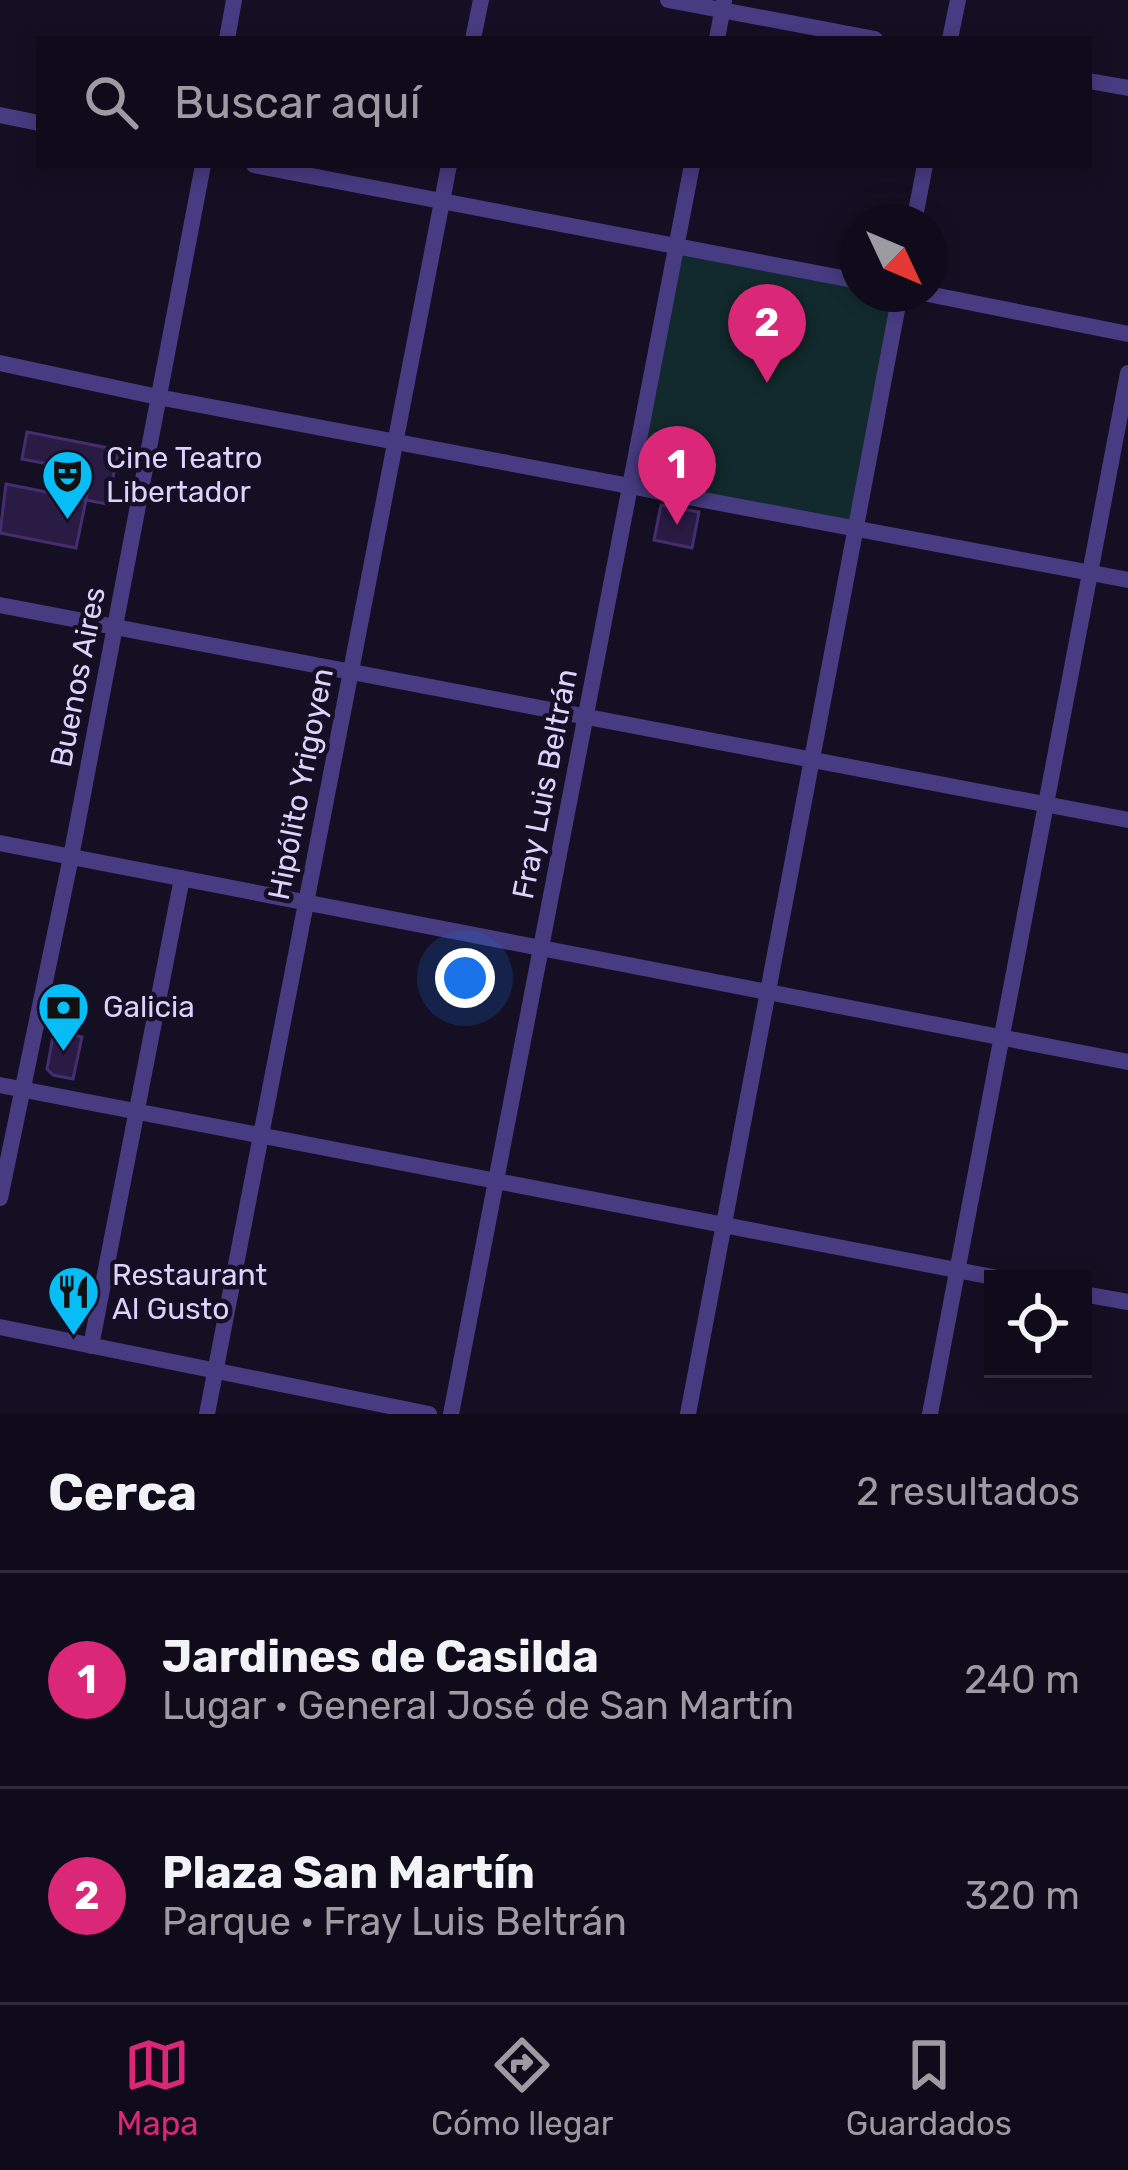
<!DOCTYPE html>
<html lang="es">
<head>
<meta charset="utf-8">
<style>
	:root { --surface:#100b1a; --page:#191423; --text:#f1f3f6; --muted:#9c9ba2; --line:#302b39; --accent:#db2777 }
	body { margin:0; font-family:Rubik,sans-serif; background:var(--page); color:var(--text) }
	.controls { position:absolute; right:36px; bottom:36px; display:grid; overflow:hidden; border-radius:0px; box-shadow:0 6px 18px #0003 }
	.controls button { width:108px; height:108px; display:grid; place-items:center; padding:0; border:0; border-bottom:3px solid var(--line); background:var(--surface); color:var(--text); font:60px sans-serif }
	.compass { position:absolute; left:840px; top:204px; width:108px; height:108px; border-radius:50%; background:var(--surface); box-shadow:0 6px 18px #0003; rotate:134deg }
	.you { position:absolute; left:465px; top:978px; width:42px; height:42px; margin:-30px; border:9px solid #fff; border-radius:50%; background:#1a73e8; box-shadow:0 0 0 18px #1a73e833 }
	.badge { display:grid; place-items:center; width:78px; height:78px; border-radius:50%; background:var(--accent); color:#fff; font-size:39px; font-weight:700 }
	.pin { position:absolute; translate:-50% -99px; filter:drop-shadow(0 3px 6px #0008) }
	.pin::after { content:''; position:absolute; top:63px; width:42px; height:36px; background:inherit; clip-path:polygon(0 0,100% 0,50% 100%) }
	.list { margin:0; padding:0; list-style:none }
	h2 { display:flex; justify-content:space-between; align-items:center; height:156px; margin:0; padding:0 48px; font-size:51px }
	h2 small { font-size:39px; font-weight:400; color:var(--muted) }
	.list li { display:grid; grid-template-columns:78px 1fr auto; gap:36px; align-items:center; box-sizing:border-box; height:216px; padding:0 48px; border-top:3px solid var(--line) }
	.list b { display:block; font-size:45px; white-space:nowrap }
	.list p { margin:0; font-size:39px; white-space:nowrap; color:var(--muted) }
	.list em { font-size:39px; font-style:normal; color:var(--muted) }
	.icon { flex:none; width:66px; height:66px; fill:none; stroke:currentColor; stroke-width:2; stroke-linecap:round; stroke-linejoin:round }
	.map { position:relative; flex:none; width:1128px; height:1414px; overflow:hidden }
	.search { position:absolute; background:var(--surface); box-shadow:0 6px 18px #0003; left:36px; right:36px; top:36px; height:132px; display:flex; align-items:center; gap:30px; box-sizing:border-box; padding:0 42px; border-radius:0px; color:var(--muted); font-size:45px }
	.sheet { height:588px; background:var(--surface) }
	nav { display:flex; justify-content:space-around; align-items:center; box-sizing:border-box; height:168px; border-top:3px solid var(--line); background:var(--surface); font-size:33px; color:var(--muted) }
	nav a { display:grid; justify-items:center; gap:6px }
	nav .on { color:var(--accent) }
	.map>svg:first-child { display:block }
</style>
</head>
<body>
<div class="map">
<svg width="1128" height="1414" viewBox="0 0 1128 1414">
	<rect width="100%" height="100%" fill="#150f23"/>
	<path fill="#122a2d" d="M677,247L858,281V294H900L856,527L631,485Z"/>
	<path fill="#291b44" stroke="#442e6f" stroke-width="3" d="M27,432L119,450L107,504L86,500L91,472L22,459Z
		M6,484L86,500L76,548L0,533Z
		M661,505L699,512L692,548L654,540Z
		M54,1031L82,1037L73,1079L53,1075L47,1069Z"/>
	<g fill="none" stroke-linecap="round" stroke-linejoin="round">
		<path stroke="#473b81" stroke-width="16" d="M668,0L875,39
			M227,39L234,0
			M473,39L481,0
			M717,39L724,1
			M950,39L958,0
			M1089,81L1128,88
			M0,115L39,123
			M254,165L858,281
			M914,222L925,165
			M928,294L1128,334
			M0,363L158,397L1128,580
			M0,605L1128,820
			M0,843L1128,1062
			M0,1085L1003,1279
			M0,1198L71,857L203,165
			M1083,1294L1128,1302
			M0,1327L429,1414
			M91,1346L182,878
			M207,1414L449,165
			M451,1414L692,165
			M688,1414L900,294
			M930,1414L1128,373"/>
	</g>
	<defs>
		<symbol id="theatre-pin" viewBox="-11 -11 22 30"><path d="M0 17L-7.5 6A9.5 9.5 0 1 1 7.5 6Z" fill="#07bdf5" stroke="#150f23"/><path d="M-5-5.5Q0-4 5-5.5V0Q5 5 0 6Q-5 5-5 0ZM-3.3-2.5H-1v1.5H-3.3ZM1-2.5H3.3v1.5H1ZM-2.8 1Q0 5.5 2.8 1Z" fill="#111"/></symbol>
		<symbol id="bank-pin" viewBox="-11 -11 22 30"><path d="M0 17L-7.5 6A9.5 9.5 0 1 1 7.5 6Z" fill="#07bdf5" stroke="#150f23"/><path d="M-6-4H6V4H-6ZM0-2.3a2.3 2.3 0 1 0 0 4.6a2.3 2.3 0 1 0 0-4.6Z" fill="#111"/></symbol>
		<symbol id="restaurant-pin" viewBox="-11 -11 22 30"><path d="M0 17L-7.5 6A9.5 9.5 0 1 1 7.5 6Z" fill="#07bdf5" stroke="#150f23"/><path d="M-5-6h1v4h1v-4h1v4h1v-4h1v5L-1.5 .5V6h-2V.5L-5-1ZM5-6V6H3V1.5H1.5Q1.5-4 5-6Z" fill="#111"/></symbol>
	</defs>
	<g fill-rule="evenodd">
		<use href="#theatre-pin" x="38" y="446" width="59" height="81"/>
		<use href="#bank-pin" x="34" y="978" width="59" height="81"/>
		<use href="#restaurant-pin" x="44" y="1262" width="59" height="81"/>
	</g>
	<g text-anchor="middle" dominant-baseline="central" stroke-width="9" stroke-linejoin="round" paint-order="stroke">
		<g font-size="30" fill="#ddd2fe" stroke="#150f23" text-anchor="start">
			<text x="106" y="458">Cine Teatro<tspan x="106" dy="34">Libertador</tspan></text>
			<text x="103" y="1007">Galicia</text>
			<text x="112" y="1275">Restaurant<tspan x="112" dy="34">Al Gusto</tspan></text>
		</g>
		<g font-size="30" fill="#ddd2fe" stroke="#150f23">
			<text transform="translate(78 677) rotate(-79)">Buenos Aires</text>
			<text transform="translate(301 784) rotate(-79)">Hipólito Yrigoyen</text>
			<text transform="translate(545 784) rotate(-79)">Fray Luis Beltrán</text>
		</g>
	</g>
</svg>
<div class="controls">
<button><svg class="icon" aria-label="locate" viewBox="0 0 24 24"><circle cx="12" cy="12" r="6"/><path d="M12 2v4M12 18v4M2 12h4M18 12h4"/></svg></button>
</div>
<svg class="compass" viewBox="-18 -18 36 36"><path d="M0-13l5 13h-10z" fill="#e53935"/><path d="M0 13l5-13h-10z" fill="#9c9ba2"/></svg>
<div class="you"></div>
<div class="pin badge" style="left:677px;top:525px">1</div>
<div class="pin badge" style="left:767px;top:383px">2</div>
<div class="search"><svg class="icon" aria-label="search" viewBox="0 0 24 24"><circle cx="10" cy="10" r="6"/><path d="M15 15l6 6"/></svg>Buscar aquí</div>
</div>
<section class="sheet">
<h2>Cerca<small>2 resultados</small></h2>
<ul class="list">
<li><span class="badge">1</span><div><b>Jardines de Casilda</b><p>Lugar · General José de San Martín</p></div><em>240 m</em></li>
<li><span class="badge">2</span><div><b>Plaza San Martín</b><p>Parque · Fray Luis Beltrán</p></div><em>320 m</em></li>
</ul>
</section>
<nav>
<a class="on"><svg class="icon" aria-label="map" viewBox="0 0 24 24"><path d="M3 6l6-2 6 2 6-2v14l-6 2-6-2-6 2zM9 4v14M15 6v14"/></svg>Mapa</a>
<a><svg class="icon" aria-label="directions" viewBox="0 0 24 24"><path d="M12 3l9 9-9 9-9-9zM9 14v-3h6M13 9l2 2-2 2"/></svg>Cómo llegar</a>
<a><svg class="icon" aria-label="saved" viewBox="0 0 24 24"><path d="M7 4h10v16l-5-4-5 4z"/></svg>Guardados</a>
</nav>
</body>
</html>
